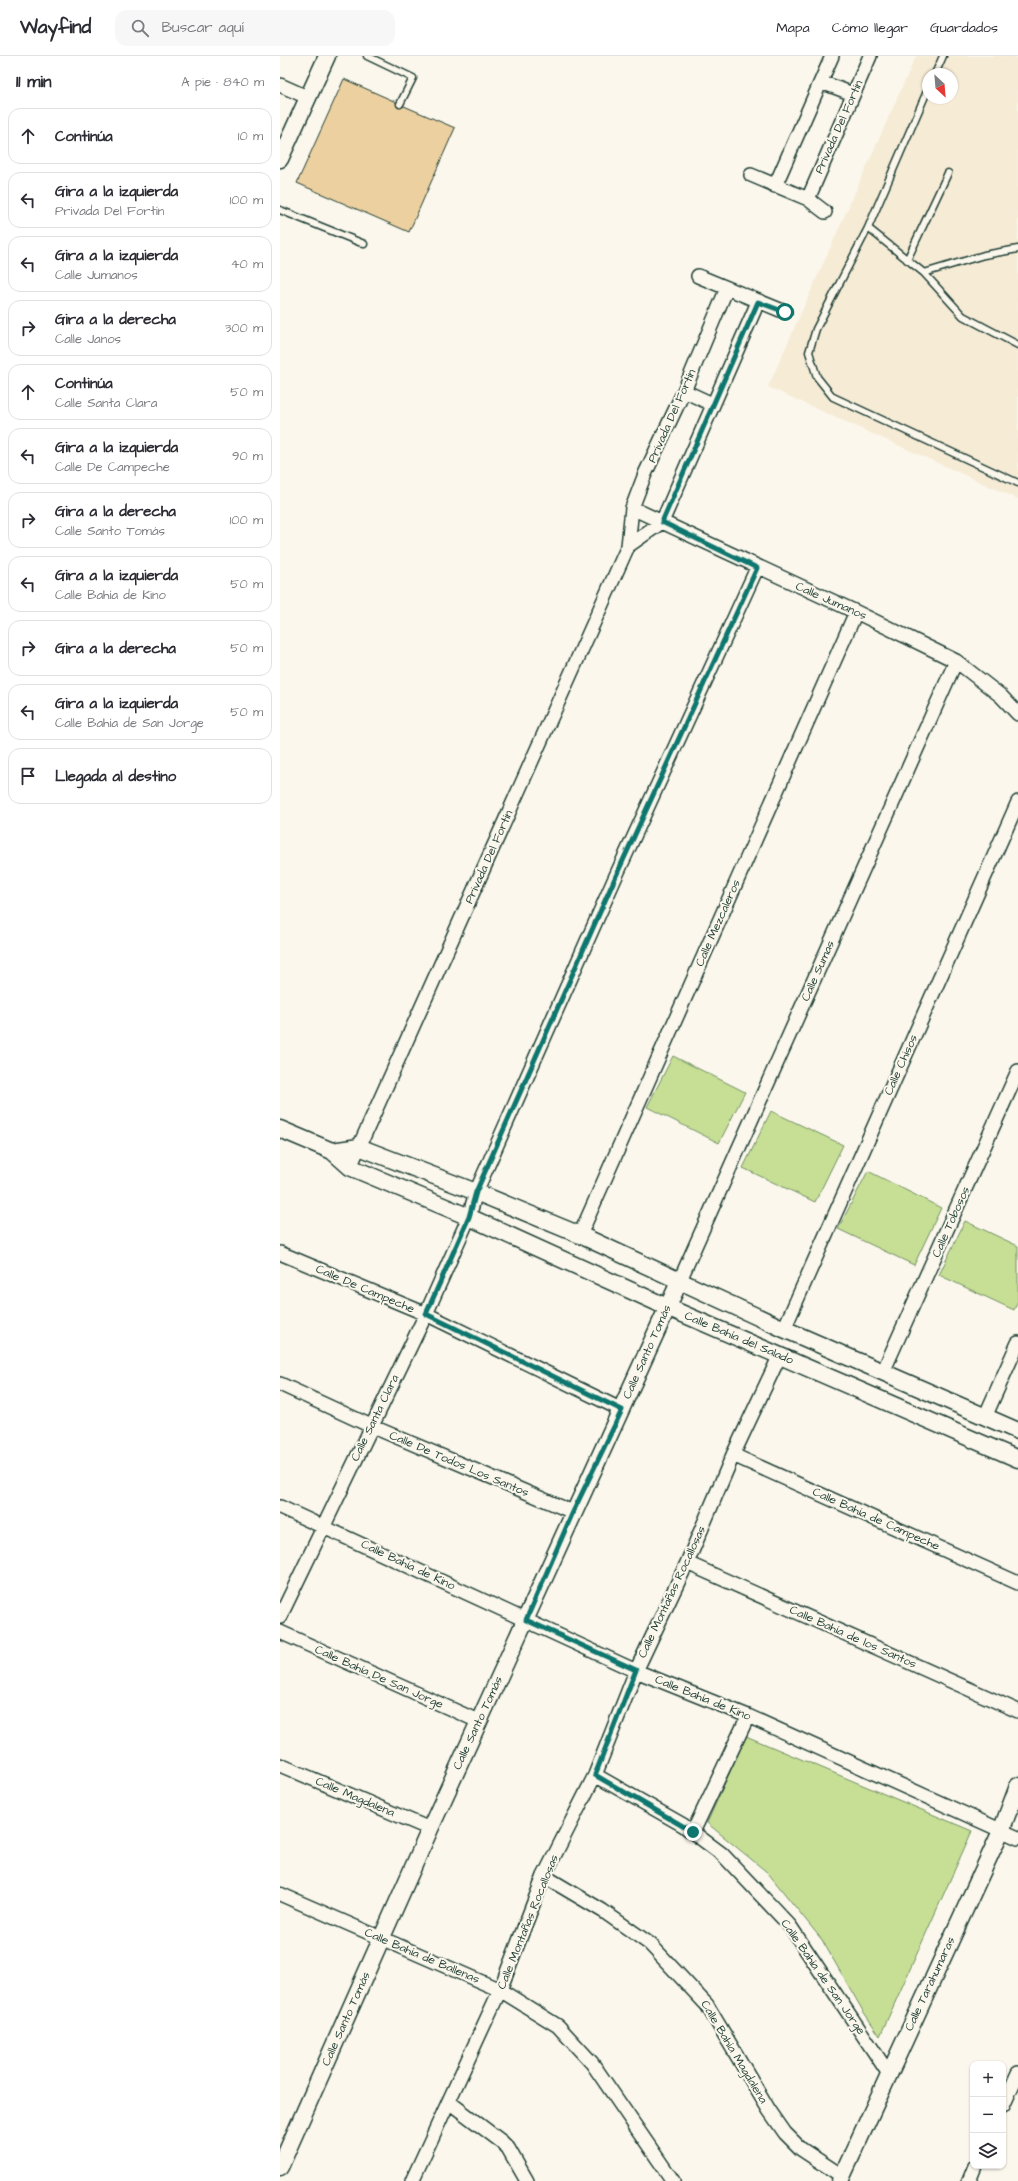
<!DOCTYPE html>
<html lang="es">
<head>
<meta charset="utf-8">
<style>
	:root { --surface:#fff; --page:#f7f7f7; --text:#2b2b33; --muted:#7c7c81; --line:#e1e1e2 }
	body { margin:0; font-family:"Architects Daughter",sans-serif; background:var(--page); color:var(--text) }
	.controls { position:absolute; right:12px; bottom:12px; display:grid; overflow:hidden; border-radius:8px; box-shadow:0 1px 3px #0004 }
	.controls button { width:36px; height:36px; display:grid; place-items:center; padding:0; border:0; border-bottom:1px solid var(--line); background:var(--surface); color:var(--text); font:20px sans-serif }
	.compass { position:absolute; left:642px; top:12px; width:36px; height:36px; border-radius:50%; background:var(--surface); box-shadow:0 1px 3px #0004; rotate:154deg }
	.stop { position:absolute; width:12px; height:12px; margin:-9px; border:3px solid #0f766e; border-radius:50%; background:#fff }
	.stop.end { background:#0f766e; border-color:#fff; box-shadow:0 1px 4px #0008 }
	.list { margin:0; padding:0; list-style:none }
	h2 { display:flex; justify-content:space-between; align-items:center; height:52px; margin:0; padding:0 16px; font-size:17px }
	h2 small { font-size:13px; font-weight:400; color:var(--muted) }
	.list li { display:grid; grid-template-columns:26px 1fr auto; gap:12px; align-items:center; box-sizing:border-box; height:56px; margin:0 8px 8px; padding:0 8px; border:1px solid var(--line); border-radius:12px }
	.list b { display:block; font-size:15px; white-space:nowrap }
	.list p { margin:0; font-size:13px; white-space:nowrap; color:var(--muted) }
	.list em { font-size:13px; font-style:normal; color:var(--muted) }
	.icon { flex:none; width:22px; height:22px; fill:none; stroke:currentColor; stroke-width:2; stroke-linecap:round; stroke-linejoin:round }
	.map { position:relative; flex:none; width:738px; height:2125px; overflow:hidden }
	header { display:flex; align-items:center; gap:24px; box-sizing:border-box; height:56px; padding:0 20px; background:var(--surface); border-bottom:1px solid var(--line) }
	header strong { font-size:19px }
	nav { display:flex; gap:22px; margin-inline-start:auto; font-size:14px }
	.search { width:280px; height:36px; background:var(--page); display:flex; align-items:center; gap:10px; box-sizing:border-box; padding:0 14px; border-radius:12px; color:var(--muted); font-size:15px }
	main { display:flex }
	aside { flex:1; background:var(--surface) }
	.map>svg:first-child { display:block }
</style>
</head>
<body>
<header>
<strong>Wayfind</strong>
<div class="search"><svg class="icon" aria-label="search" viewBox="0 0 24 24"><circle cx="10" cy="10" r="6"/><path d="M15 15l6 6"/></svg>Buscar aquí</div>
<nav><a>Mapa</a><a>Cómo llegar</a><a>Guardados</a></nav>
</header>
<main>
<aside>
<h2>11 min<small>A pie · 840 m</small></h2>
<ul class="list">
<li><svg class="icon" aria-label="ahead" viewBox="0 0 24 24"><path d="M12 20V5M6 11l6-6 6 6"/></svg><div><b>Continúa</b></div><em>10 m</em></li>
<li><svg class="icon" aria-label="left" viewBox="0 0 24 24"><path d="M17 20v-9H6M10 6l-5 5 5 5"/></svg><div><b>Gira a la izquierda</b><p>Privada Del Fortín</p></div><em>100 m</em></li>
<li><svg class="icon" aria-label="left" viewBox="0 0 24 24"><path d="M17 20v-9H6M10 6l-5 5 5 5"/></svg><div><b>Gira a la izquierda</b><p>Calle Jumanos</p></div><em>40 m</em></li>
<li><svg class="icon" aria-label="right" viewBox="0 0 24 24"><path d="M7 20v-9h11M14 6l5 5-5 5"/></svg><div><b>Gira a la derecha</b><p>Calle Janos</p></div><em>300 m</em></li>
<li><svg class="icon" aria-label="ahead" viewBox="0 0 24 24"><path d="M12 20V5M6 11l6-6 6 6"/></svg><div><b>Continúa</b><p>Calle Santa Clara</p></div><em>50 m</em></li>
<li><svg class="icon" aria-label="left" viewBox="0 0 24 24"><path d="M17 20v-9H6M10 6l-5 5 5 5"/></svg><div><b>Gira a la izquierda</b><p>Calle De Campeche</p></div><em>90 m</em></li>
<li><svg class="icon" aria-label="right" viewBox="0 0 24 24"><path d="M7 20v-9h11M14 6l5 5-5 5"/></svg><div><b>Gira a la derecha</b><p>Calle Santo Tomás</p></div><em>100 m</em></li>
<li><svg class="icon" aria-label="left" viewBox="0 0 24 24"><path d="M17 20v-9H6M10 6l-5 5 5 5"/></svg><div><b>Gira a la izquierda</b><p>Calle Bahía de Kino</p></div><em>50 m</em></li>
<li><svg class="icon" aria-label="right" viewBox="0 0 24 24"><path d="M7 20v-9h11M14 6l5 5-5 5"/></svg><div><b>Gira a la derecha</b></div><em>50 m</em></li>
<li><svg class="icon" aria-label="left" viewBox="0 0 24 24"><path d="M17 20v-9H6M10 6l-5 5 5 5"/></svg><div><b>Gira a la izquierda</b><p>Calle Bahía de San Jorge</p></div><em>50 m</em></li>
<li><svg class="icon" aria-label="arrive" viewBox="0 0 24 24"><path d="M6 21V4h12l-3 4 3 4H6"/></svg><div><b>Llegada al destino</b></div></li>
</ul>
</aside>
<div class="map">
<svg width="738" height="2125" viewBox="0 0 738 2125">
	<rect width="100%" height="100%" fill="#fbf7ec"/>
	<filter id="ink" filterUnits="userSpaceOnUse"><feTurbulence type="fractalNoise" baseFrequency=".025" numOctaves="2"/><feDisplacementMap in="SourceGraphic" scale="8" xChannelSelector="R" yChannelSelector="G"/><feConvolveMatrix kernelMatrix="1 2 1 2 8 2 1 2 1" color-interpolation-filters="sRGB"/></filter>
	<g filter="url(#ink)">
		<path fill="#f6ebd5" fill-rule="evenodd" d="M636,0H733L738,2V443L488,331ZM648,18H672V42H648Z"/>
		<path fill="#c6df95" stroke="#728e64" d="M393,1000L465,1036L439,1087L367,1051Z
			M491,1055L563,1089L535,1146L463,1112Z
			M588,1115L661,1152L634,1209L558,1173Z
			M685,1165L738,1190V1245L734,1254L659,1219Z
			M466,1680L692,1775L600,1980L583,1955L542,1884L488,1817L427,1767Z"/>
		<path fill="#ecd0a0" stroke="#1f3d34" d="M64,23L116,46L118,52L124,50L175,72L129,176L17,127Z"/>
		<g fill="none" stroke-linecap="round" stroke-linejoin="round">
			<defs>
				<path id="service" d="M87,0L133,22L120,48
					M655,18L663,0
					M648,33L588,172L644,217L683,260L738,289
					M0,154L84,188
					M588,172L536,273L529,296L537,321L553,341L738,427
					M627,204L668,117
					M644,217L704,199L738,193"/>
				<path id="minor" d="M541,26L573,38
					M0,29L27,41
					M471,119L528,143L545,156
					M495,130L552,0
					M528,143L590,0
					M418,220L505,256
					M404,335L432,348
					M352,452L576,556L676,605L721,640L738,658
					M348,490L382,466L478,246
					M70,1111L348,490L352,452L365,418L404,335L447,232
					M300,1179L576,556
					M0,1197L146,1258L342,1354
					M400,1224L676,605
					M504,1273L738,746
					M603,1316L738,1015
					M0,1328L91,1370L293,1456
					M705,1361L738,1287
					M453,1399L738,1527
					M0,1451L356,1615L468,1660L738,1782
					M407,1507L738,1655
					M0,1561L146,1258L189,1161L196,1136L335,822L477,512
					M0,1576L198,1665
					M0,1709L150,1773
					M315,1719L403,1769L442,1798L510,1870L609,2018
					M413,1776L468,1660
					M264,1820L323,1855L370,1888L427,1949L489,2054L505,2077L521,2093L562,2120
					M0,1838L220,1934L278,1970L312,2007L393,2125
					M169,2046L222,2086L228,2092L247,2125
					M723,2050L738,2017
					M132,2125L220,1934L264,1820L315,1719L356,1615L407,1507L453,1399L500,1299
					M689,2125L695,2110"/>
				<path id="tertiary" d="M0,103L47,0
					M0,1073L52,1095L70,1111L189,1161L387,1251L738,1403
					M52,1095L79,1091L196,1136L300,1179L504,1273L738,1375
					M0,2111L150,1773L400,1224
					M560,2125L721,1775L738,1730"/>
			</defs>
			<use href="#service" stroke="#1f3d34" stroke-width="9"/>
			<use href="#minor" stroke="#1f3d34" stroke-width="16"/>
			<use href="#tertiary" stroke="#1f3d34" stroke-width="19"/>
			<use href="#service" stroke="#fbf7ec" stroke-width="6"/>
			<use href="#minor" stroke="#fbf7ec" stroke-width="13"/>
			<use href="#tertiary" stroke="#fbf7ec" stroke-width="16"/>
		</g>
	</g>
	<g fill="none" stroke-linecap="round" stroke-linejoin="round" filter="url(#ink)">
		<path stroke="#0f766e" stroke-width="5" d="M413,1776L315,1719L356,1614L246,1564L293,1456L342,1354L146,1258L189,1161L196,1136L335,822L477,512L382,466L478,246L505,256"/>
	</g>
	<g text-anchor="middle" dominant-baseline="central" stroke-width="4" stroke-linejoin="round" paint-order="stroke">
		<g font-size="12" fill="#1f3d34" stroke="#fbf7ec">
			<text transform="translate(559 71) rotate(-66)">Privada Del Fortín</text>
			<text transform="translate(392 360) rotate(-66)">Privada Del Fortín</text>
			<text transform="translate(551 545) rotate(24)">Calle Jumanos</text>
			<text transform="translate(209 801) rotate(-66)">Privada Del Fortín</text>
			<text transform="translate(438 867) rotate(-66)">Calle Mezcaleros</text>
			<text transform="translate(538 915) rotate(-66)">Calle Sumas</text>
			<text transform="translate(621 1009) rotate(-66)">Calle Chisos</text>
			<text transform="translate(671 1166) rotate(-66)">Calle Tobosos</text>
			<text transform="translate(85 1233) rotate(23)">Calle De Campeche</text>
			<text transform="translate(459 1282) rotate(23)">Calle Bahía del Salado</text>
			<text transform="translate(367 1296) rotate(-66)">Calle Santo Tomás</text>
			<text transform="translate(95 1362) rotate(-64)">Calle Santa Clara</text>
			<text transform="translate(179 1408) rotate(23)">Calle De Todos Los Santos</text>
			<text transform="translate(596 1463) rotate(24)">Calle Bahía de Campeche</text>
			<text transform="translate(128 1509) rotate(25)">Calle Bahía de Kino</text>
			<text transform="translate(392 1536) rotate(-65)">Calle Montañas Rocallosas</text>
			<text transform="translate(573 1581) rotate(24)">Calle Bahía de los Santos</text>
			<text transform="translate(99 1621) rotate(24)">Calle Bahía De San Jorge</text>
			<text transform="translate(423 1642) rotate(22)">Calle Bahía de Kino</text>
			<text transform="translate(198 1667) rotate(-65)">Calle Santo Tomás</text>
			<text transform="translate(75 1741) rotate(23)">Calle Magdalena</text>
			<text transform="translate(248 1866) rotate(-68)">Calle Montañas Rocallosas</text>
			<text transform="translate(142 1900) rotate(23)">Calle Bahía de Ballenas</text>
			<text transform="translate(543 1921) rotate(55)">Calle Bahía de San Jorge</text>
			<text transform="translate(650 1928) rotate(-65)">Calle Tarahumaras</text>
			<text transform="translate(66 1963) rotate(-66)">Calle Santo Tomás</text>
			<text transform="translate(454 1996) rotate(59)">Calle Bahía Magdalena</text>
		</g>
	</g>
</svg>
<div class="controls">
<button>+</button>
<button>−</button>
<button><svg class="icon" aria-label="layers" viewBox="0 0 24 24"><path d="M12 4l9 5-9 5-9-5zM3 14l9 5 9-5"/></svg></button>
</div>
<svg class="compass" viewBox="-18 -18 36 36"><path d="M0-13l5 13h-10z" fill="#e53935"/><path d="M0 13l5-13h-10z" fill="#7c7c81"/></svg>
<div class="stop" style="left:505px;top:256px"></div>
<div class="stop end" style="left:413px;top:1776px"></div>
</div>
</main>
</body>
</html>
